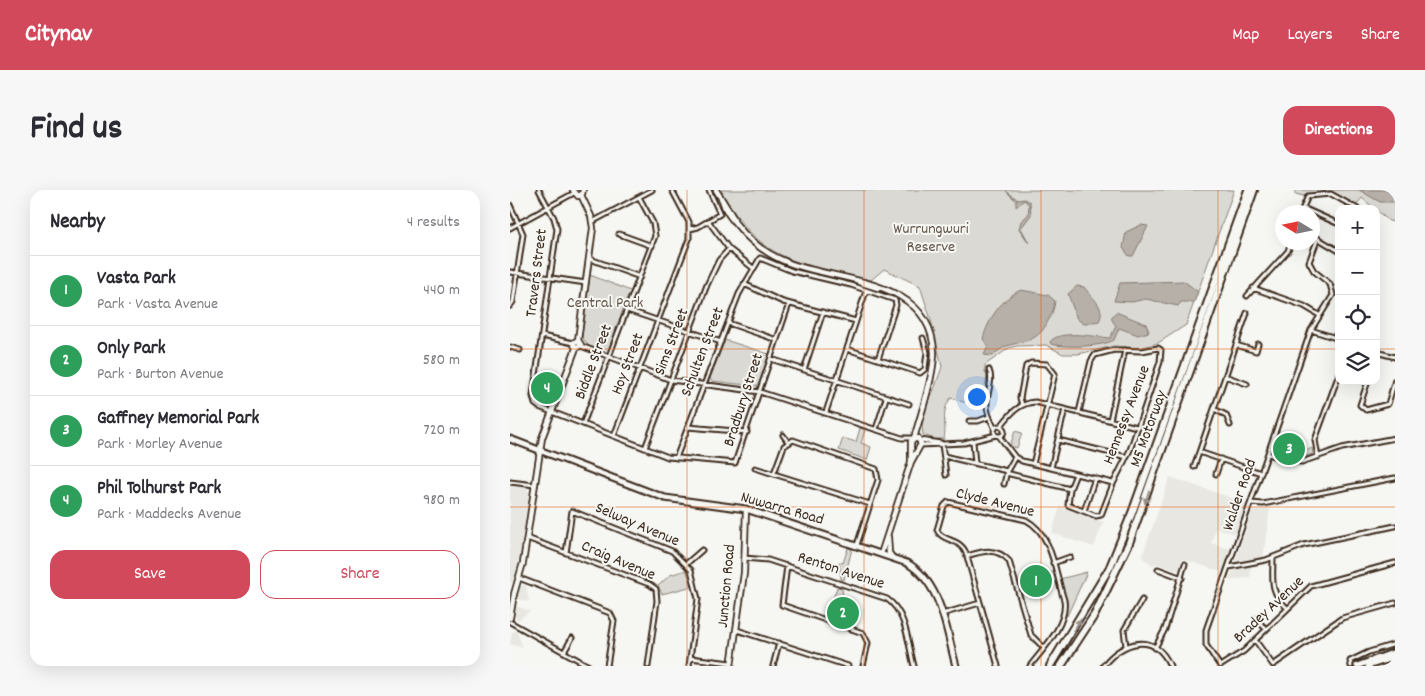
<!DOCTYPE html>
<html lang="en">
<head>
<meta charset="utf-8">
<style>
	:root { --surface:#fff; --page:#f7f7f7; --text:#2b2b33; --muted:#7c7c81; --line:#e1e1e2; --accent:#d1495b }
	body { margin:0; font-family:Dekko,sans-serif; background:var(--page); color:var(--text) }
	.controls { position:absolute; right:15px; top:15px; display:grid; overflow:hidden; border-radius:10px; box-shadow:0 5px 20px #0002 }
	.controls button { width:45px; height:45px; display:grid; place-items:center; padding:0; border:0; border-bottom:1px solid var(--line); background:var(--surface); color:var(--text); font:25px sans-serif }
	.compass { position:absolute; left:765px; top:15px; width:45px; height:45px; border-radius:50%; background:var(--surface); box-shadow:0 5px 20px #0002; rotate:280deg }
	.you { position:absolute; left:466px; top:206px; width:18px; height:18px; margin:-12px; border:4px solid #fff; border-radius:50%; background:#1a73e8; box-shadow:0 0 0 8px #1a73e833 }
	.badge { display:grid; place-items:center; width:32px; height:32px; border-radius:50%; background:var(--accent); color:#fff; font-size:16px; font-weight:700 }
	.pin { position:absolute; translate:-50% -50%; border:2px solid #fff; box-shadow:0 1px 5px #0006 }
	.list { margin:0; padding:0; list-style:none }
	h2 { display:flex; justify-content:space-between; align-items:center; height:65px; margin:0; padding:0 20px; font-size:21px }
	h2 small { font-size:16px; font-weight:400; color:var(--muted) }
	.list li { display:grid; grid-template-columns:32px 1fr auto; gap:15px; align-items:center; box-sizing:border-box; height:70px; padding:0 20px; border-top:1px solid var(--line) }
	.list b { display:block; font-size:19px; white-space:nowrap }
	.list p { margin:0; font-size:16px; white-space:nowrap; color:var(--muted) }
	.list em { font-size:16px; font-style:normal; color:var(--muted) }
	.actions { display:flex; gap:10px; padding:15px 20px }
	.actions a { flex:1; padding:11px 0; border:1px solid var(--accent); border-radius:15px; text-align:center; font-size:18px; color:var(--accent) }
	.actions .main { background:var(--accent); color:#fff }
	.icon { flex:none; width:28px; height:28px; fill:none; stroke:currentColor; stroke-width:2; stroke-linecap:round; stroke-linejoin:round }
	.map { position:relative; flex:none; width:885px; height:476px; overflow:hidden; border-radius:15px }
	header { display:flex; align-items:center; gap:30px; box-sizing:border-box; height:70px; padding:0 25px; background:var(--accent); color:#fff }
	header strong { font-size:24px }
	nav { display:flex; gap:28px; margin-inline-start:auto; font-size:18px }
	.intro { display:flex; align-items:center; justify-content:space-between; box-sizing:border-box; height:120px; padding:0 30px }
	h1 { margin:0; font-size:35px }
	.button { padding:12px 22px; border-radius:15px; background:var(--accent); color:#fff; font-size:18px; font-weight:700 }
	main { display:flex; gap:30px; padding:0 30px }
	aside { flex:1; background:var(--surface); border-radius:15px; box-shadow:0 5px 20px #0002 }
	.map>svg:first-child { display:block }
</style>
</head>
<body>
<header>
<strong>Citynav</strong>
<nav><a>Map</a><a>Layers</a><a>Share</a></nav>
</header>
<div class="intro"><h1>Find us</h1><a class="button">Directions</a></div>
<main>
<aside>
<h2>Nearby<small>4 results</small></h2>
<ul class="list">
<li><span class="badge" style="background:#2e9e5b">1</span><div><b>Vasta Park</b><p>Park · Vasta Avenue</p></div><em>440 m</em></li>
<li><span class="badge" style="background:#2e9e5b">2</span><div><b>Only Park</b><p>Park · Burton Avenue</p></div><em>580 m</em></li>
<li><span class="badge" style="background:#2e9e5b">3</span><div><b>Gaffney Memorial Park</b><p>Park · Morley Avenue</p></div><em>720 m</em></li>
<li><span class="badge" style="background:#2e9e5b">4</span><div><b>Phil Tolhurst Park</b><p>Park · Maddecks Avenue</p></div><em>980 m</em></li>
</ul>
<div class="actions"><a class="main">Save</a><a>Share</a></div>
</aside>
<div class="map">
<svg width="885" height="476" viewBox="0 0 885 476">
	<rect width="100%" height="100%" fill="#f6f6f2"/>
	<filter id="ink" filterUnits="userSpaceOnUse"><feTurbulence type="fractalNoise" baseFrequency=".02" numOctaves="2"/><feDisplacementMap in="SourceGraphic" scale="10" xChannelSelector="R" yChannelSelector="G"/><feConvolveMatrix kernelMatrix="1 2 1 2 8 2 1 2 1" color-interpolation-filters="sRGB"/></filter>
	<g filter="url(#ink)">
		<path fill="#e8e7e2" d="M660,287L736,313L726,344L706,338L701,353L720,359L712,382L673,369L669,381L645,373L644,376L632,367Z
			M0,296L17,298L19,303L10,366L3,393L0,392Z
			M550,316L593,332L584,357L542,343Z
			M760,318L752,374L741,376L740,387L719,391L742,321Z
			M14,395H16L19,412L7,408L10,397Z
			M6,416L20,421L7,431L5,426Z
			M6,440L13,458L0,454L2,442Z"/>
		<path fill="#dad9d3" stroke="#8a8278" d="M211,0H724L676,135L648,153L630,158L604,156L568,164H553L536,155L507,156L499,158L475,175V182L477,186L473,212H453L441,208C430,221 437,234 434,249H425L413,245L412,235L418,203L421,205L423,202L432,177L421,130L410,96L374,79L361,90H356C283,71 250,72 211,0Z
			M785,0H885V32L879,31L852,8L846,15L820,1L794,6L785,4Z
			M80,85L123,102L121,106L118,105L115,113L118,114L109,131L111,133L110,135H107L106,139L108,140L98,163L80,158L72,147Z
			M215,150L259,164L249,194L246,196L202,191L200,188Z
			M28,186L51,189L39,218L30,215L25,210Z
			M350,238L355,240L351,253L361,257L357,270L329,260L333,248L346,252Z
			M505,241L512,243L507,258L500,256Z
			M767,250L798,260L802,258L803,264L787,269L767,264L764,258Z
			M338,358L342,359L334,390L331,389L329,372L333,373Z
			M176,380L183,396L152,404L148,396L160,385Z
			M541,382L543,392L512,400L510,391Z
			M577,382L557,426L550,389Z
			M327,397L332,398L336,433L330,431V415L322,412Z"/>
		<path fill="#b6b0a9" stroke="#857a71" d="M849,0H885V12H870Z
			M496,1L508,10L514,9L520,12L521,25L511,38L519,53L509,39L511,31L518,25L519,15L514,10L506,17V11Z
			M631,35L638,36L623,66H619L613,58L616,42Z
			M674,91L688,102L684,112H671L668,116L636,109L622,112L604,111L610,93Z
			M567,96L574,97C581,107 597,118 589,131L574,134L567,129L558,104Z
			M511,100L538,105L545,111C544,120 541,126 537,133C524,160 500,146 483,166L474,165L478,156L473,149C478,129 492,108 511,100Z
			M606,122L636,134L639,142L628,145L609,138L604,150C592,157 555,158 541,154L540,152C549,139 586,147 600,148L606,136L601,128Z"/>
		<g fill="none" stroke-linecap="round" stroke-linejoin="round">
			<defs>
				<path id="minor" d="M29,0L44,28L47,39L23,206L25,214L29,217L158,267L225,273L279,114
					M0,15L13,44L3,112L0,116
					M793,18L829,34
					M791,22L798,6L821,4L848,19
					M82,32L142,0
					M199,32L219,59L243,78
					M0,38L64,3
					M180,39L188,37L210,24L199,0
					M109,44L142,56
					M802,45L829,61
					M80,69L130,87
					M0,82L76,93
					M234,94L273,112L346,131
					M743,98L794,116L809,125
					M737,106L778,61L781,52
					M117,120L211,152
					M218,133L267,150
					M801,140L829,149
					M32,146L63,153
					M726,155L746,161L748,154
					M71,156L161,190L250,202L392,248H403
					M0,157L10,160
					M337,159L410,183L415,179L417,162L413,148
					M866,162L885,167
					M261,169L399,214
					M294,180L313,122
					M479,180C484,191 476,204 477,216C477,224 481,231 485,239
					M715,186L737,194
					M858,191L850,215L856,220L878,214L885,190
					M512,215L510,208L516,176L521,173L537,174L545,184L523,274
					M704,219L716,225L720,235
					M316,222L356,101
					M600,230L615,160
					M459,231H468L479,227
					M73,234L145,46L143,33L129,7
					M484 241a5 5 0 1 1 10 0a5 5 0 1 1-10 0Z
					M491,236C500,224 509,213 525,212L627,237
					M178,237L237,242
					M366,239L376,208
					M273,245L278,252
					M104,246L179,49V32L162,0
					M489,246L505,267L512,271L603,293
					M410,250L431,253
					M548,250L617,267
					M463,252L465,273
					M432,254L436,285
					M410,255L454,253L486,245
					M135,258L197,95L209,70L219,59
					M689,262L751,283
					M758,264L781,271L792,272L832,258L885,248
					M434,266L497,281
					M808,267L805,250L829,184
					M166,268L229,104L250,68L282,81L341,95L385,110L386,115L368,169
					M684,277L737,123
					M245,278L360,314
					M541,278L555,219
					M264,283L274,256L283,250L366,279L368,290L347,355
					M496,283L560,299
					M566,284L560,299L558,315L586,326L591,325L603,294L620,260L650,172L651,160L648,158L632,161L604,160L585,165L581,171L569,222
					M706,284L711,269
					M0,292L25,295
					M494,294L497,281L505,267
					M741,313L753,314L885,288
					M574,321L585,288
					M17,348L139,394L146,399L147,411L138,476
					M56,363L62,321L162,361L181,380L188,409L179,476
					M457,366C473,361 487,357 499,371L521,445L534,458
					M234,368L258,370L377,409C397,423 398,454 404,476
					M763,368C763,390 759,401 777,418
					M543,373L560,367
					M176,374L192,360
					M277,376L272,415L353,443L358,453L353,476
					M719,377L756,370L794,355L885,336
					M648,379L672,388
					M9,388L100,423L104,431L97,476
					M432,424L470,413
					M746,429L756,439
					M0,432L79,476
					M227,440L338,476
					M745,450L763,475L832,428L885,413
					M616,456L614,440L632,410
					M645,458L655,439L675,374
					M54,462L62,448
					M180,468L221,473
					M263,476L269,453
					M488,476L456,363C449,347 432,352 427,340L434,316L438,312L516,330C543,344 545,383 554,410C558,434 534,458 520,476
					M593,476C612,451 645,441 660,476
					M710,476L696,455V440L801,140L823,105L820,94L804,81L799,72L808,48
					M710,476L734,461L801,396L885,373
					M841,476L840,471L859,462L885,454"/>
				<path id="tertiary" d="M63,0L68,6L72,4L73,0
					M206,0L224,29
					M212,10C215,21 220,27 227,35C240,52 258,65 279,73C329,92 422,88 424,163C424,185 411,225 404,248
					M349,92L368,98
					M68,150L83,38L81,26L71,5
					M66,158L71,155L68,150
					M66,158L63,153L68,150
					M378,347L379,363L382,367
					M371,364L401,272L411,254L408,248L401,251V272
					M0,428L4,404L13,373L32,248L66,158
					M221,476L234,383L236,319"/>
				<path id="secondary" d="M0,249L155,308L236,319L397,373C432,393 436,440 446,476"/>
				<path id="primary" d="M847,476L885,462
					M858,476L885,467"/>
				<path id="motorway" d="M540,476L600,377L622,323L738,0
					M551,476L585,424L619,353L744,0"/>
			</defs>
			<use href="#minor" stroke="#3b2a1e" stroke-width="7"/>
			<use href="#tertiary" stroke="#3b2a1e" stroke-width="8"/>
			<use href="#secondary" stroke="#3b2a1e" stroke-width="9"/>
			<use href="#primary" stroke="#3b2a1e" stroke-width="9"/>
			<use href="#motorway" stroke="#3b2a1e" stroke-width="10"/>
			<use href="#minor" stroke="#f6f6f2" stroke-width="3"/>
			<use href="#tertiary" stroke="#f6f6f2" stroke-width="4.5"/>
			<use href="#secondary" stroke="#f6f6f2" stroke-width="5"/>
			<use href="#primary" stroke="#f6f6f2" stroke-width="5"/>
			<use href="#motorway" stroke="#f6f6f2" stroke-width="6"/>
		</g>
		<defs><path id="oneway-solid" d="M-6-.8H1V-3.2L6.5 0L1 3.2V.8H-6Z" transform="scale(1.25)"/></defs>
		<g fill="#989088">
			<use href="#oneway-solid" transform="translate(637 307) rotate(108)"/>
			<use href="#oneway-solid" transform="translate(567 435) rotate(-58)"/>
		</g>
	</g>
	<path fill="none" stroke="#e8590c" stroke-width="1" stroke-opacity="0.55" d="M177,0V476M354,0V476M531,0V476M708,0V476M0,159H829M866,159H885M0,317H885"/>
	<g text-anchor="middle" dominant-baseline="central" stroke-width="4" stroke-linejoin="round" paint-order="stroke">
		<g font-size="16" fill="#63564b" stroke="#f6f6f2">
			<text x="421" y="39">Wurrungwuri<tspan x="421" dy="18">Reserve</tspan></text>
			<text x="95" y="113">Central Park</text>
		</g>
		<g font-size="16" fill="#3b2a1e" stroke="#f6f6f2">
			<text transform="translate(27 83) rotate(-83)">Travers Street</text>
			<text transform="translate(162 152) rotate(-69)">Sims Street</text>
			<text transform="translate(193 162) rotate(-69)">Schulten Street</text>
			<text transform="translate(84 172) rotate(-69)">Biddle Street</text>
			<text transform="translate(118 174) rotate(-69)">Hoy Street</text>
			<text transform="translate(234 210) rotate(-72)">Bradbury Street</text>
			<text transform="translate(617 225) rotate(-69)">Hennessy Avenue</text>
			<text transform="translate(639 239) rotate(-70)">M5 Motorway</text>
			<text transform="translate(730 305) rotate(-71)">Walder Road</text>
			<text transform="translate(485 313) rotate(14)">Clyde Avenue</text>
			<text transform="translate(272 319) rotate(16)">Nuwarra Road</text>
			<text transform="translate(127 335) rotate(23)">Selway Avenue</text>
			<text transform="translate(108 371) rotate(23)">Craig Avenue</text>
			<text transform="translate(331 381) rotate(18)">Renton Avenue</text>
			<text transform="translate(217 396) rotate(-85)">Junction Road</text>
			<text transform="translate(759 420) rotate(-43)">Bradey Avenue</text>
		</g>
	</g>
</svg>
<div class="controls">
<button>+</button>
<button>−</button>
<button><svg class="icon" aria-label="locate" viewBox="0 0 24 24"><circle cx="12" cy="12" r="6"/><path d="M12 2v4M12 18v4M2 12h4M18 12h4"/></svg></button>
<button><svg class="icon" aria-label="layers" viewBox="0 0 24 24"><path d="M12 4l9 5-9 5-9-5zM3 14l9 5 9-5"/></svg></button>
</div>
<svg class="compass" viewBox="-18 -18 36 36"><path d="M0-13l5 13h-10z" fill="#e53935"/><path d="M0 13l5-13h-10z" fill="#7c7c81"/></svg>
<div class="you"></div>
<div class="pin badge" style="left:526px;top:391px;background:#2e9e5b">1</div>
<div class="pin badge" style="left:333px;top:423px;background:#2e9e5b">2</div>
<div class="pin badge" style="left:779px;top:259px;background:#2e9e5b">3</div>
<div class="pin badge" style="left:37px;top:198px;background:#2e9e5b">4</div>
</div>
</main>
</body>
</html>
